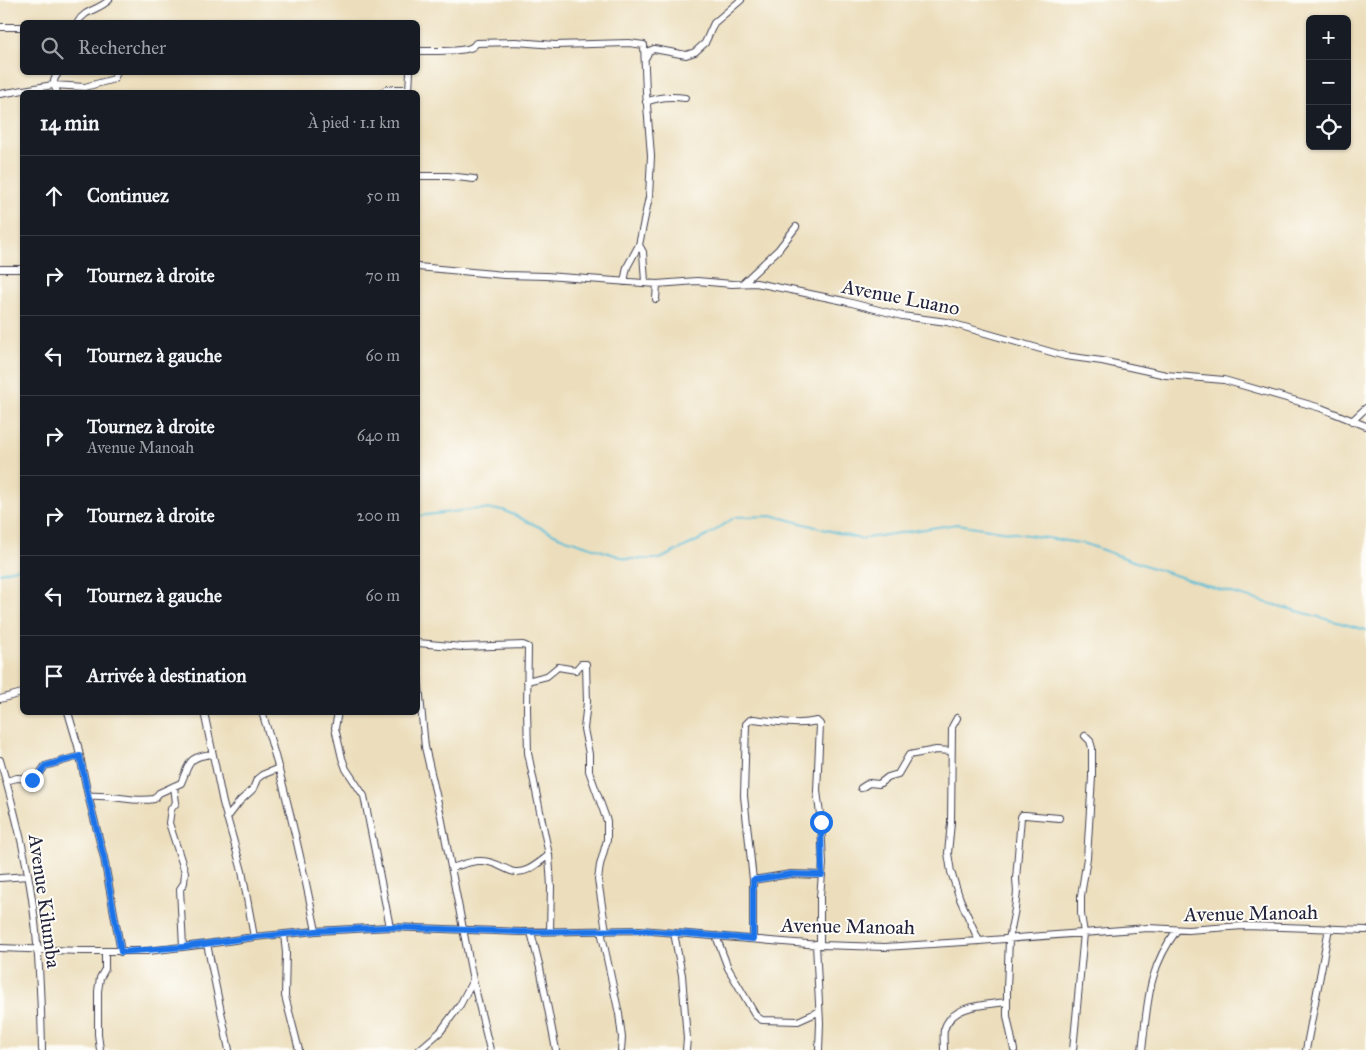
<!DOCTYPE html>
<html lang="fr">
<head>
<meta charset="utf-8">
<style>
	:root { --surface:#171b24; --page:#20242c; --text:#f1f3f6; --muted:#9ea1a6; --line:#363941 }
	body { margin:0; font-family:"IM FELL Great Primer",serif; background:var(--page); color:var(--text) }
	.controls { position:absolute; right:15px; top:15px; display:grid; overflow:hidden; border-radius:8px; box-shadow:0 1px 4px #0004 }
	.controls button { width:45px; height:45px; display:grid; place-items:center; padding:0; border:0; border-bottom:1px solid var(--line); background:var(--surface); color:var(--text); font:25px sans-serif }
	.stop { position:absolute; width:15px; height:15px; margin:-11px; border:4px solid #1a73e8; border-radius:50%; background:#fff }
	.stop.end { background:#1a73e8; border-color:#fff; box-shadow:0 1px 5px #0008 }
	.list { margin:0; padding:0; list-style:none }
	h2 { display:flex; justify-content:space-between; align-items:center; height:65px; margin:0; padding:0 20px; font-size:21px }
	h2 small { font-size:16px; font-weight:400; color:var(--muted) }
	.list li { display:grid; grid-template-columns:32px 1fr auto; gap:15px; align-items:center; box-sizing:border-box; height:80px; padding:0 20px; border-top:1px solid var(--line) }
	.list b { display:block; font-size:19px; white-space:nowrap }
	.list p { margin:0; font-size:16px; white-space:nowrap; color:var(--muted) }
	.list em { font-size:16px; font-style:normal; color:var(--muted) }
	.icon { flex:none; width:28px; height:28px; fill:none; stroke:currentColor; stroke-width:2; stroke-linecap:round; stroke-linejoin:round }
	.map { position:relative; flex:none; width:1366px; height:1050px; overflow:hidden }
	.search { position:absolute; background:var(--surface); box-shadow:0 1px 4px #0004; left:20px; top:20px; width:400px; height:55px; display:flex; align-items:center; gap:12px; box-sizing:border-box; padding:0 18px; border-radius:8px; color:var(--muted); font-size:19px }
	.panel { position:absolute; background:var(--surface); box-shadow:0 1px 4px #0004; left:20px; top:90px; width:400px; height:625px; border-radius:8px }
	.map>svg:first-child { display:block }
</style>
</head>
<body>
<div class="map">
<svg width="1366" height="1050" viewBox="0 0 1366 1050">
	<rect width="100%" height="100%" fill="#fdfcf7"/>
	<filter id="ink" filterUnits="userSpaceOnUse"><feTurbulence type="fractalNoise" baseFrequency=".02" numOctaves="2"/><feDisplacementMap in="SourceGraphic" scale="10" xChannelSelector="R" yChannelSelector="G"/><feConvolveMatrix kernelMatrix="1 2 1 2 8 2 1 2 1" color-interpolation-filters="sRGB"/></filter>
	<filter id="wash" filterUnits="userSpaceOnUse"><feTurbulence type="fractalNoise" baseFrequency=".0096" numOctaves="4" result="noise"/><feDisplacementMap in="SourceGraphic" scale="20" xChannelSelector="R" yChannelSelector="G"/><feGaussianBlur stdDeviation="1.12" result="paint"/><feColorMatrix in="noise" values="0 0 0 0 0 0 0 0 0 0 0 0 0 0 0 0 0 1.4 0 .05"/><feComposite in="paint" operator="in"/></filter>
	<g filter="url(#wash)">
		<rect width="100%" height="100%" fill="#ecdebc"/>
		<g fill="none" stroke-linecap="round" stroke-linejoin="round">
			<path stroke="#58bcd6" stroke-width="2" d="M418,516L477,509L503,510L563,538L627,559H660L707,536L735,517L775,516L860,539L957,524L1086,544L1150,567L1221,590L1366,630
				M0,573L22,567"/>
		</g>
	</g>
	<g filter="url(#ink)">
		<g fill="none" stroke-linecap="round" stroke-linejoin="round">
			<defs>
				<path id="minor" d="M78,22C84,10 99,10 109,0
					M0,27H22
					M418,51C431,51 459,52 470,48C473,47 474,46 476,43L516,42L555,45L629,43L644,45L646,92L651,156L649,197L639,245L627,267L624,282
					M646,57L649,51L654,49L686,55L695,52L705,43L714,23L741,0
					M409,91L410,72
					M57,92C53,83 52,81 59,72
					M383,92L387,89H409
					M0,94L53,85L85,87L114,79L117,72
					M646,102C658,97 672,96 685,98
					M418,176H448L474,179
					M639,245L643,252L645,282
					M418,267L504,275L546,276L657,284L697,281L732,284L756,283L844,301L902,316L947,322L1065,356L1102,361L1166,375L1224,380L1321,408L1366,426
					M0,269H22
					M743,283L778,250L796,227
					M656,299L657,284
					M1352,421L1366,408
					M418,643L462,647L523,645L528,647L527,708L528,753L549,855L551,887L550,931
					M418,676L425,747L441,816L473,980L490,1050
					M527,681L547,676L558,667L576,670L581,664H586L587,702L584,729L589,754V771L607,821V840L600,865L598,880L606,931
					M0,699L22,693
					M68,712L78,746L87,791L104,858L121,952
					M204,712L223,803L242,871L254,937
					M262,712C285,784 301,857 316,931
					M338,712L335,728L342,758L346,769L364,796L390,927
					M957,718L952,727L951,823L948,853L951,872L960,899L979,941
					M0,760C12,801 23,843 30,886C39,940 41,996 42,1050
					M6,781L17,778L36,779L45,766L80,756
					M174,786L176,803L171,809L169,823L185,872L184,883L180,889L183,947
					M861,788L869,783L879,784L888,777L898,774L909,755L936,750L951,751
					M88,796C111,794 134,803 154,799L159,793L181,783C190,763 187,757 212,754
					M227,818L240,801L253,789L257,779L262,775L279,768
					M452,868C461,865 472,860 482,861C493,861 501,867 511,871C525,876 538,863 549,855
					M0,878L28,876
					M753,880L791,874L822,875
					M601,931L619,1014L622,1038L621,1050
					M531,932L540,968L556,1050
					M674,933L682,975L687,1039L686,1050
					M284,934L286,953L285,996L299,1050
					M716,936L728,968L756,1016L762,1020L798,1021L818,1012
					M753,939V880L744,796L746,724L750,720L753,719C775,721 796,726 817,721L820,724L817,791L821,822L823,864L820,896V945
					M207,944L229,1050
					M816,944L820,1023L819,1050
					M0,948L80,951H148L207,944L254,937L316,931L390,927L520,932L640,930L820,945L885,947L979,941L1148,928L1188,930L1243,926L1283,927L1366,930
					M100,1050L98,1034V991L100,978L105,969V951
					M419,1050L440,1032L460,1005L473,980
					M944,1050C944,1043 943,1036 944,1030C951,1004 986,1005 1007,1002
					M1014,1050L1007,1016V989L1009,939L1015,909L1017,892L1016,879L1021,817L1022,815H1025L1059,818
					M1073,1050L1084,933L1081,914V896L1087,858L1092,777V748L1090,741L1085,736
					M1142,1050C1148,1003 1147,970 1177,930
					M1306,1050L1329,928"/>
			</defs>
			<use href="#minor" stroke="#403e4e" stroke-width="8"/>
			<use href="#minor" stroke="#fff" stroke-width="6"/>
		</g>
	</g>
	<g fill="none" stroke-linecap="round" stroke-linejoin="round" filter="url(#ink)">
		<path stroke="#1a73e8" stroke-width="6" d="M32,780L38,777L45,766L80,756L87,791L104,858L121,952L183,947L254,937L316,931L390,927L520,932L640,930L753,939V880L791,874L822,875L821,822"/>
	</g>
	<g text-anchor="middle" dominant-baseline="central" stroke-width="4" stroke-linejoin="round" paint-order="stroke">
		<g font-size="20" fill="#22223b" stroke="#fdfcf7">
			<text transform="translate(901 297) rotate(11)">Avenue Luano</text>
			<text transform="translate(45 901) rotate(82)">Avenue Kilumba</text>
			<text transform="translate(1251 913) rotate(-1)">Avenue Manoah</text>
			<text transform="translate(848 926) rotate(1)">Avenue Manoah</text>
		</g>
	</g>
</svg>
<div class="controls">
<button>+</button>
<button>−</button>
<button><svg class="icon" aria-label="locate" viewBox="0 0 24 24"><circle cx="12" cy="12" r="6"/><path d="M12 2v4M12 18v4M2 12h4M18 12h4"/></svg></button>
</div>
<div class="stop" style="left:821px;top:822px"></div>
<div class="stop end" style="left:32px;top:780px"></div>
<div class="search"><svg class="icon" aria-label="search" viewBox="0 0 24 24"><circle cx="10" cy="10" r="6"/><path d="M15 15l6 6"/></svg>Rechercher</div>
<section class="panel">
<h2>14 min<small>À pied · 1.1 km</small></h2>
<ul class="list">
<li><svg class="icon" aria-label="ahead" viewBox="0 0 24 24"><path d="M12 20V5M6 11l6-6 6 6"/></svg><div><b>Continuez</b></div><em>50 m</em></li>
<li><svg class="icon" aria-label="right" viewBox="0 0 24 24"><path d="M7 20v-9h11M14 6l5 5-5 5"/></svg><div><b>Tournez à droite</b></div><em>70 m</em></li>
<li><svg class="icon" aria-label="left" viewBox="0 0 24 24"><path d="M17 20v-9H6M10 6l-5 5 5 5"/></svg><div><b>Tournez à gauche</b></div><em>60 m</em></li>
<li><svg class="icon" aria-label="right" viewBox="0 0 24 24"><path d="M7 20v-9h11M14 6l5 5-5 5"/></svg><div><b>Tournez à droite</b><p>Avenue Manoah</p></div><em>640 m</em></li>
<li><svg class="icon" aria-label="right" viewBox="0 0 24 24"><path d="M7 20v-9h11M14 6l5 5-5 5"/></svg><div><b>Tournez à droite</b></div><em>200 m</em></li>
<li><svg class="icon" aria-label="left" viewBox="0 0 24 24"><path d="M17 20v-9H6M10 6l-5 5 5 5"/></svg><div><b>Tournez à gauche</b></div><em>60 m</em></li>
<li><svg class="icon" aria-label="arrive" viewBox="0 0 24 24"><path d="M6 21V4h12l-3 4 3 4H6"/></svg><div><b>Arrivée à destination</b></div></li>
</ul>
</section>
</div>
</body>
</html>
